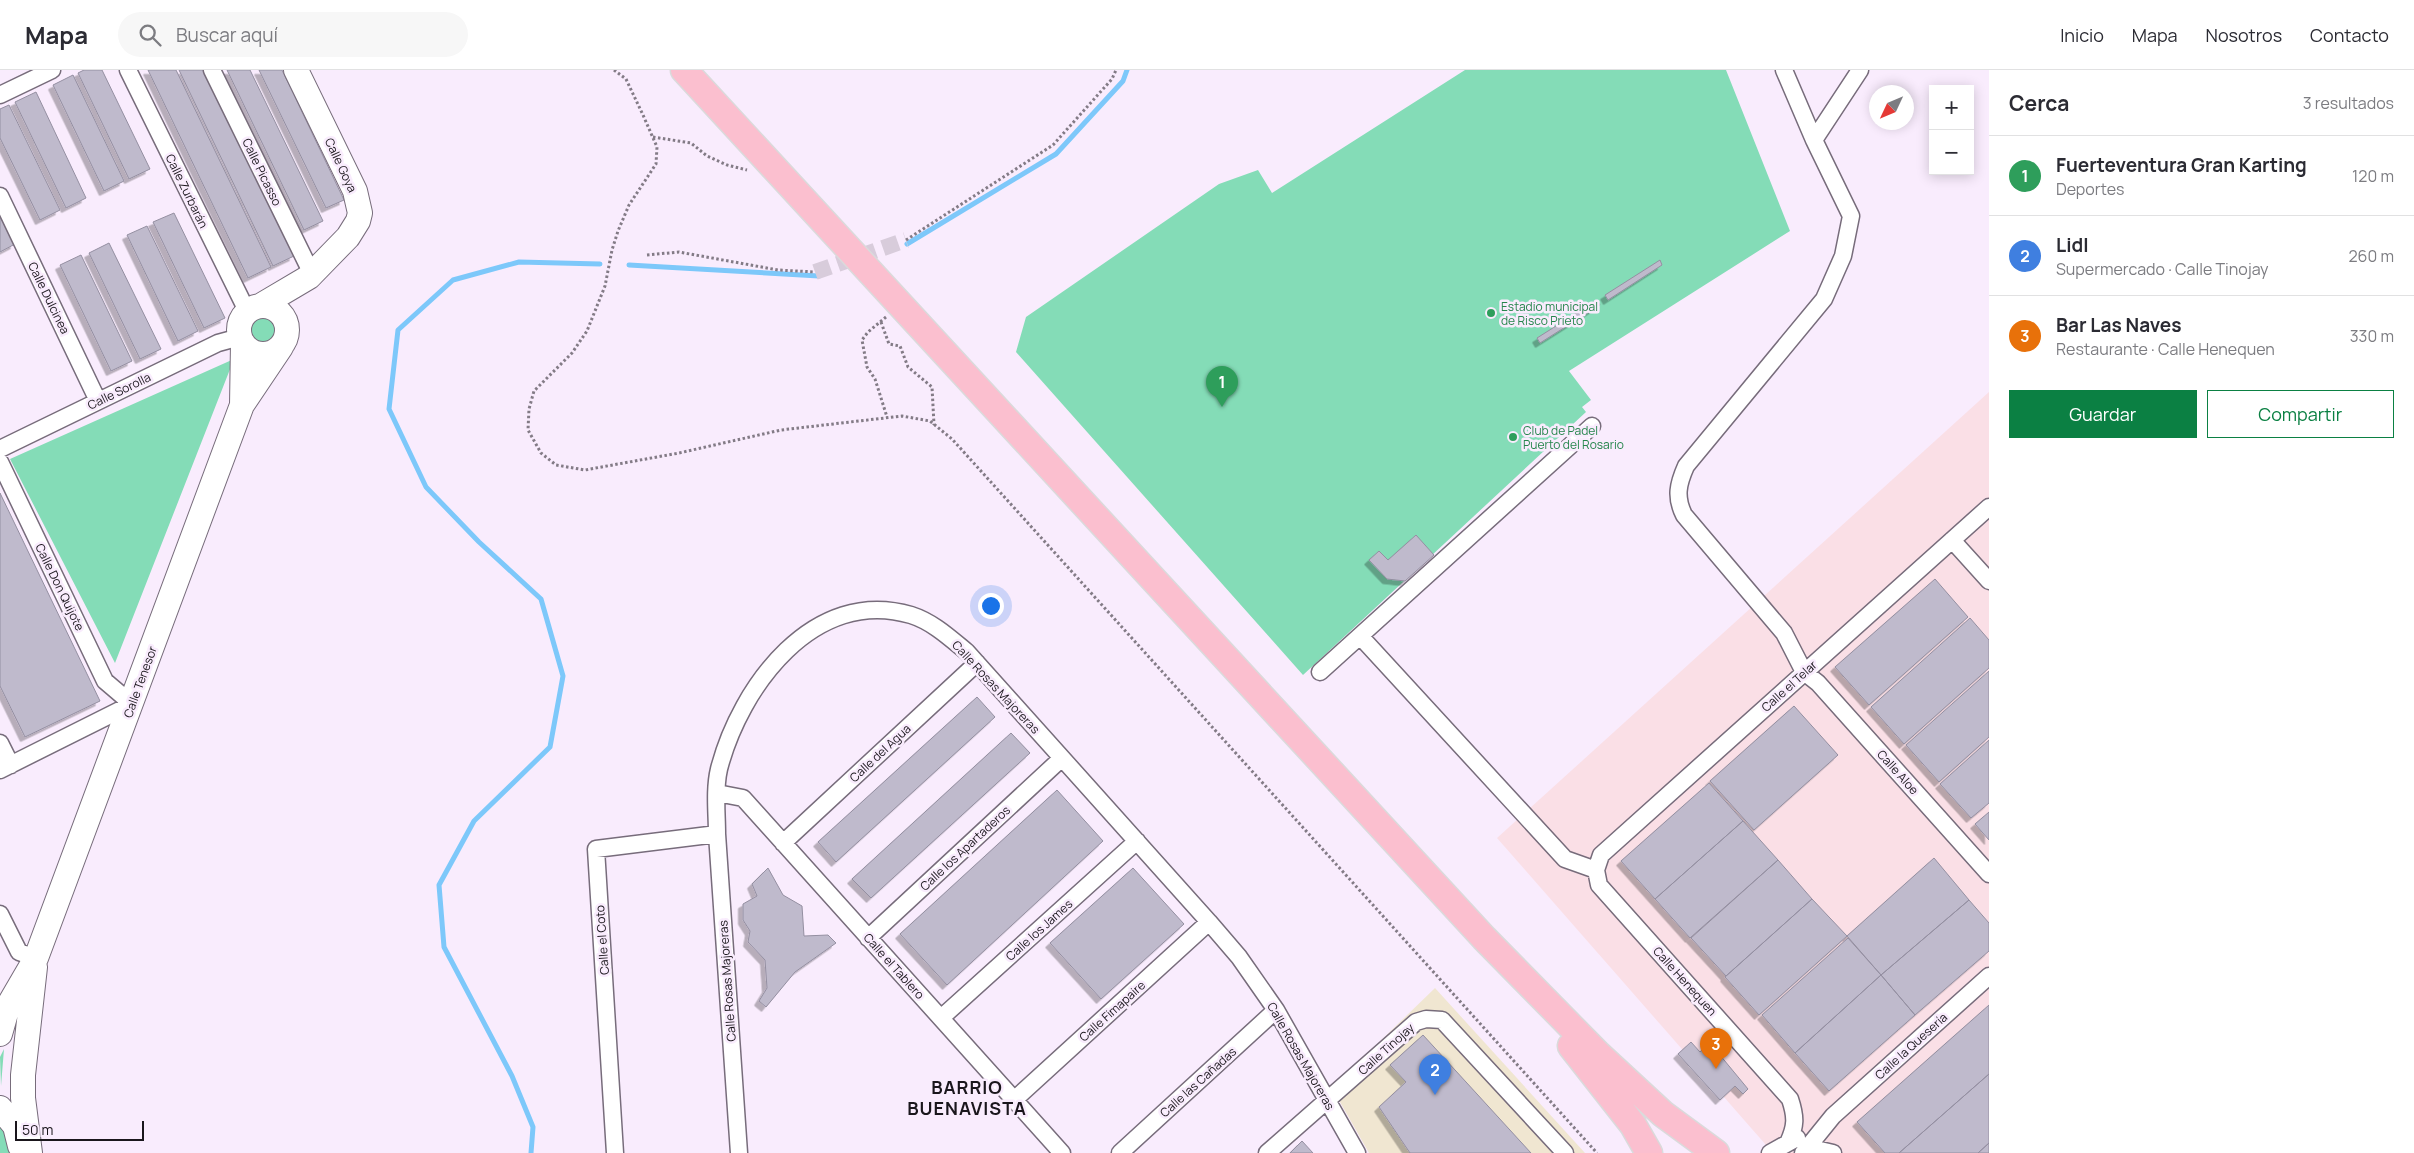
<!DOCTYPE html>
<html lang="es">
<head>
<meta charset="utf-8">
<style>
	:root { --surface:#fff; --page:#f7f7f7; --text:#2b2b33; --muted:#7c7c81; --line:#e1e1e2; --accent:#0b8043 }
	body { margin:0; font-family:Manrope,sans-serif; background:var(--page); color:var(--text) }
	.controls { position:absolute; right:15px; top:15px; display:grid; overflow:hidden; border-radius:0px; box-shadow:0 2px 12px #0003 }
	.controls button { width:45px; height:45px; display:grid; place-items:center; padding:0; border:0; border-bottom:1px solid var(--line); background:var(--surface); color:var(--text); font:25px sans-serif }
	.compass { position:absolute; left:1869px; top:15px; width:45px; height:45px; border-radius:50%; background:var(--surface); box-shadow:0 2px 12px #0003; rotate:226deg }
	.scale { position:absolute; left:15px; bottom:12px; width:129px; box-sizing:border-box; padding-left:5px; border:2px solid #1a161c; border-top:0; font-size:14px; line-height:18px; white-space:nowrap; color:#1a161c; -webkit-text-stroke:4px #f9ecfd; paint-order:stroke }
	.you { position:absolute; left:990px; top:535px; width:18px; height:18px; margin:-12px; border:4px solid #fff; border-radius:50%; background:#1a73e8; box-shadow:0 0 0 8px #1a73e833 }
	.badge { display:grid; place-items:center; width:32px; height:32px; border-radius:50%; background:var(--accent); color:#fff; font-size:16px; font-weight:700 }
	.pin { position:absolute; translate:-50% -41px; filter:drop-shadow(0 1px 2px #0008) }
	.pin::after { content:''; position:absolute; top:26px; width:18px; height:15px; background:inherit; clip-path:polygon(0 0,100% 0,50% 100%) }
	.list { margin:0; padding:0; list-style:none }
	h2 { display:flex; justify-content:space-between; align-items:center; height:65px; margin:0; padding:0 20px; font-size:21px }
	h2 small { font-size:16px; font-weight:400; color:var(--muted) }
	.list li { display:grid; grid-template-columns:32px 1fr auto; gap:15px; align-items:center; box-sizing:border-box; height:80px; padding:0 20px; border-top:1px solid var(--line) }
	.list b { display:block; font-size:19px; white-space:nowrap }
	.list p { margin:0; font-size:16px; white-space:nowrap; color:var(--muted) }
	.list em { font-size:16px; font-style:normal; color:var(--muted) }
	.actions { display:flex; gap:10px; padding:15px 20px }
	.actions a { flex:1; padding:11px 0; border:1px solid var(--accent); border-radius:0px; text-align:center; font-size:18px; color:var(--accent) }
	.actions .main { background:var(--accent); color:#fff }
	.icon { flex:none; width:28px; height:28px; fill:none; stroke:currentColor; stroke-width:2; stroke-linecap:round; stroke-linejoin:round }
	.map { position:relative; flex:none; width:1989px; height:1083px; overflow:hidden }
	header { display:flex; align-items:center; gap:30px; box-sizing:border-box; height:70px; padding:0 25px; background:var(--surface); border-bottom:1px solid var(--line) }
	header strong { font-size:24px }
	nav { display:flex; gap:28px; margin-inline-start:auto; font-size:18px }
	.search { width:350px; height:45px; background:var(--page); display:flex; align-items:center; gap:12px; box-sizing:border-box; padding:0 18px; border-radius:28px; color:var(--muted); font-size:19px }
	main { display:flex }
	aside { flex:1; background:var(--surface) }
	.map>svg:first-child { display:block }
</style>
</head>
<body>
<header>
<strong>Mapa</strong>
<div class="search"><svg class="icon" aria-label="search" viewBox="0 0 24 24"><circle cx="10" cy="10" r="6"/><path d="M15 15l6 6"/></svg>Buscar aquí</div>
<nav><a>Inicio</a><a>Mapa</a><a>Nosotros</a><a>Contacto</a></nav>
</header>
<main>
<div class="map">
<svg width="1989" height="1083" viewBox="0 0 1989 1083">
	<defs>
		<filter id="shadow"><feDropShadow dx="-4.5" dy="4.5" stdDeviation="0" flood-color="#0004"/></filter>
	</defs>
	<rect width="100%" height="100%" fill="#f9ecfd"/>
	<path fill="#f0e6d1" d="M1435,918L1585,1083H1369L1332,1018Z"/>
	<path fill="#fadfe6" d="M1989,322V1083H1773L1497,768Z"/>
	<path fill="#84dcb7" d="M1465,0H1726L1790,161L1569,301L1591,330L1582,337L1586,342L1303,605L1016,282L1026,247L1219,114L1258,100L1272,123Z
		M248 260a14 14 0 1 1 28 0a14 14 0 1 1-28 0Z
		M234,289L115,593L10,389Z
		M4,979L1,1016L0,987Z
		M0,1051L5,1056L12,1083H0Z"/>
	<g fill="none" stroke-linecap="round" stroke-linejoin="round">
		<path stroke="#7dc8fa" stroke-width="5" d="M907,174L1056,84L1123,11L1127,0
			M629,195L819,206
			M531,1083L533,1057L512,1006L444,877L439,815L474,751L550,677L563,606L541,529L479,472L426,417L389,339L398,260L453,210L519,192L600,194"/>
	</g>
	<path fill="#bfbacc" stroke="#948fa1" filter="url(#shadow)" d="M84,0H102L150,99L129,109L78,3Z
		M148,0H176L271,197L248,208Z
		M179,0H204L294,186L273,196Z
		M227,0H250L323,151L304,160Z
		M259,0H282L344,130L326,138Z
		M73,5L124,111L104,121L53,15Z
		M36,22L86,128L66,138L15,32Z
		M9,35L60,140L40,150L0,68V39Z
		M0,142L15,174L0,182Z
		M174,143L225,248L204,258L153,152Z
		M147,156L198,261L178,271L127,165Z
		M109,173L161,279L140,289L89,183Z
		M81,185L132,291L111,301L60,195Z
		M1660,190L1662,195L1608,230L1605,225Z
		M1597,230L1600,235L1540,273L1537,268Z
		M0,423L100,631L25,667L0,616Z
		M1416,465L1434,485L1405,511L1387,509L1369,490L1379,481L1388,490Z
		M1935,509L1968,547L1869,635L1835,597Z
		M1970,548L1989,570V598L1904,674L1871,637Z
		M1989,601V667L1939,712L1906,675Z
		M977,627L995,647L836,792L818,772Z
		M1794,636L1838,685L1754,760L1710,711Z
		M1011,663L1030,683L871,828L852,809Z
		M1989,670V733L1971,748L1940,714Z
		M1709,713L1743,751L1655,829L1621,791Z
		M1057,720L1103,771L947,915L900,864Z
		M1989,742V770L1975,754Z
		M1743,751L1778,790L1690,868L1655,829Z
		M1934,788L1969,830L1881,905L1847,866Z
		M1778,790L1812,829L1726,906L1691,868Z
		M768,798L783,825L802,836L804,866L828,865L836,873L795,902L766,937L759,931L767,918L765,890L748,872L750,861L743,850V834L757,826L752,814Z
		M1133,798L1184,854L1101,929L1050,873Z
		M1812,829L1847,866L1759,945L1725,907Z
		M1969,830L1989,853V881L1915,945L1881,905Z
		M1848,868L1881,905L1795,983L1762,945Z
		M1881,905L1915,945L1829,1021L1795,983Z
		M1989,935V1004L1899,1083H1885L1857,1052Z
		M1423,965L1531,1083H1410L1379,1037L1406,1012L1390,995Z
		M1691,972L1700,982L1710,973L1748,1019L1743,1024L1735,1016L1720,1030L1678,984Z
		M1989,1004V1073L1978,1083H1899Z
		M1302,1071L1313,1083H1290Z
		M1989,1073V1083H1978Z"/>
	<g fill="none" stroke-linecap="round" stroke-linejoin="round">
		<path stroke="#d8ccdb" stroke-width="16" stroke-dasharray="16 8" stroke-linecap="butt" d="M815,202L906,170"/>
		<defs>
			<path id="street" d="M128,0L247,241
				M212,0L312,204
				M1784,0L1814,70L1851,146L1843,186L1824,229L1686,396C1678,414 1675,427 1684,445L1784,563L1804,602L1818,613L1989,804
				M0,25L52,0
				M1814,70L1860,0
				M0,126L98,331
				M0,379L218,273L240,267
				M0,392L105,611L132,634L0,700
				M1952,470L1989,511
				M1360,566L1565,789L1596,800
				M1320,602L1592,356
				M0,673L11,695
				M717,723L743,728L1062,1083
				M783,773L977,593
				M0,844L19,882L36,888
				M868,868L1062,688
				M941,948L1137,771
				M1014,1030L1209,852
				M1788,1073C1796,1056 1796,1047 1790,1029L1599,815L1596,800L1601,785L1989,437
				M615,1083L596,779L717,764
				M739,1083L717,764C717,743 714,720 719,699C740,617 814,516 911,545C933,552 950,568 967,582L1209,852L1239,887L1276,940L1357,1083
				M1120,1083L1276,940
				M1267,1083L1416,952L1426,949L1442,950L1565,1083
				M1770,1083L1797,1068
				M1803,1083L1833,1046L1989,906
				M1811,1083L1820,1080L1833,1083"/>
			<path id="secondary" d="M239 260a24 24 0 1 1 48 0a24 24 0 1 1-48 0Z
				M260,236L309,207L348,167L358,151L360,143L355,121L296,0
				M242,335L243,273
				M0,964L8,936L36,888L242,335L281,277
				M0,1038L15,1056L20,1076
				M30,1083L23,1028V1005L35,897"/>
			<path id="primary" d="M684,0L1484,868L1598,984L1663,1044L1716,1083
				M1571,976L1633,1055L1649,1083"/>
		</defs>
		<use href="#street" stroke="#776c7b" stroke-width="19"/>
		<use href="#secondary" stroke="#776c7b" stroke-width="26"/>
		<use href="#primary" stroke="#dadadb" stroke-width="29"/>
		<path stroke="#837b86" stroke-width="3" stroke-dasharray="2.5 2.5" stroke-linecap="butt" d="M614,0L626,9L643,45L657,77L656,94L629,135L618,161L612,180L605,216L587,261L572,283L534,321L529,339L528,360L541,383L556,395L585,400L679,383L781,360L902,346L930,351L952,369L1597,1083
			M653,67L691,73L707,86L727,95L747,100
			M906,170L1053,75L1112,9L1116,0
			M647,185L679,182L778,200L815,202
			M886,247L868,262L862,270L867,297L875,309L887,347
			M881,252L889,274L900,276L908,297L932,317L934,355"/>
		<use href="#street" stroke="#fff" stroke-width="16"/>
		<use href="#secondary" stroke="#fff" stroke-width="24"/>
		<use href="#primary" stroke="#fbbfcf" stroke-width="26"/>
	</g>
	<g fill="#2e9e5b" stroke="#f9ecfd" stroke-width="2">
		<circle cx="1491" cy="243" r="5"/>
		<circle cx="1513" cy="367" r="5"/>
	</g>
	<g text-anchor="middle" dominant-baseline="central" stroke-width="5" stroke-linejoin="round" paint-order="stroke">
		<g font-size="12" fill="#1a161c" stroke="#f9ecfd">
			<text transform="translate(341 95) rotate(65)">Calle Goya</text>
			<text transform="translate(262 102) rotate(64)">Calle Picasso</text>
			<text transform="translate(187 121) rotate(64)">Calle Zurbarán</text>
			<text transform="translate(49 228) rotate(64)">Calle Dulcinea</text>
			<text transform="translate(119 321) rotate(-26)">Calle Sorolla</text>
			<text transform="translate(60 517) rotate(64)">Calle Don Quijote</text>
			<text transform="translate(140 612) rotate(-70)">Calle Tenesor</text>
			<text transform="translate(1789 616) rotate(-42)">Calle el Telar</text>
			<text transform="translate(996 617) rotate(47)">Calle Rosas Majoreras</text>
			<text transform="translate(880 683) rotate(-43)">Calle del Agua</text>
			<text transform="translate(1898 702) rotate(48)">Calle Aloe</text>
			<text transform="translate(965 778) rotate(-43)">Calle los Apartaderos</text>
			<text transform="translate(1039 860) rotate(-42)">Calle los James</text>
			<text transform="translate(602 870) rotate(-94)">Calle el Coto</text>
			<text transform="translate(894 896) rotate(48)">Calle el Tablero</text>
			<text transform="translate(727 911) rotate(-94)">Calle Rosas Majoreras</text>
			<text transform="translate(1685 911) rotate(48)">Calle Henequen</text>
			<text transform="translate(1112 941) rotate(-42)">Calle Fimapaire</text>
			<text transform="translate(1911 976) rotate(-42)">Calle la Quesería</text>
			<text transform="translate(1386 979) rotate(-42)">Calle Tinojay</text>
			<text transform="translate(1301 986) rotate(60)">Calle Rosas Majoreras</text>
			<text transform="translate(1198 1012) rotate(-42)">Calle las Cañadas</text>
		</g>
		<g font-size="12" fill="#27864d" stroke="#f9ecfd" text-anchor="start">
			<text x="1501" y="236">Estadio municipal<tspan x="1501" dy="14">de Risco Prieto</tspan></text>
			<text x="1523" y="360">Club de Padel<tspan x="1523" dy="14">Puerto del Rosario</tspan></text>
		</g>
		<g font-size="18" font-weight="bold" letter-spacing="1" fill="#1a161c" stroke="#f9ecfd">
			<text x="967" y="1017">BARRIO<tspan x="967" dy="21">BUENAVISTA</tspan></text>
		</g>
	</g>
</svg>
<div class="controls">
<button>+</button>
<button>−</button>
</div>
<svg class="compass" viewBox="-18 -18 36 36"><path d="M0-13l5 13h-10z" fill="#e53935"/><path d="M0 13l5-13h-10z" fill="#7c7c81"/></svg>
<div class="scale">50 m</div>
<div class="you"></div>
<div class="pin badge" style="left:1222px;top:337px;background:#2e9e5b">1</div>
<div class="pin badge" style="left:1435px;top:1025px;background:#3f7fe0">2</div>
<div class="pin badge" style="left:1716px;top:999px;background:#e8710a">3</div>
</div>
<aside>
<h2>Cerca<small>3 resultados</small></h2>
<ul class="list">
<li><span class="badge" style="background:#2e9e5b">1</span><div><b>Fuerteventura Gran Karting</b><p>Deportes</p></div><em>120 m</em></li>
<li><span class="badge" style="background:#3f7fe0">2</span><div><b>Lidl</b><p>Supermercado · Calle Tinojay</p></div><em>260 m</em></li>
<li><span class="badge" style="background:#e8710a">3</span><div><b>Bar Las Naves</b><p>Restaurante · Calle Henequen</p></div><em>330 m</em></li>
</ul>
<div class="actions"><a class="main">Guardar</a><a>Compartir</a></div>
</aside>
</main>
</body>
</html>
